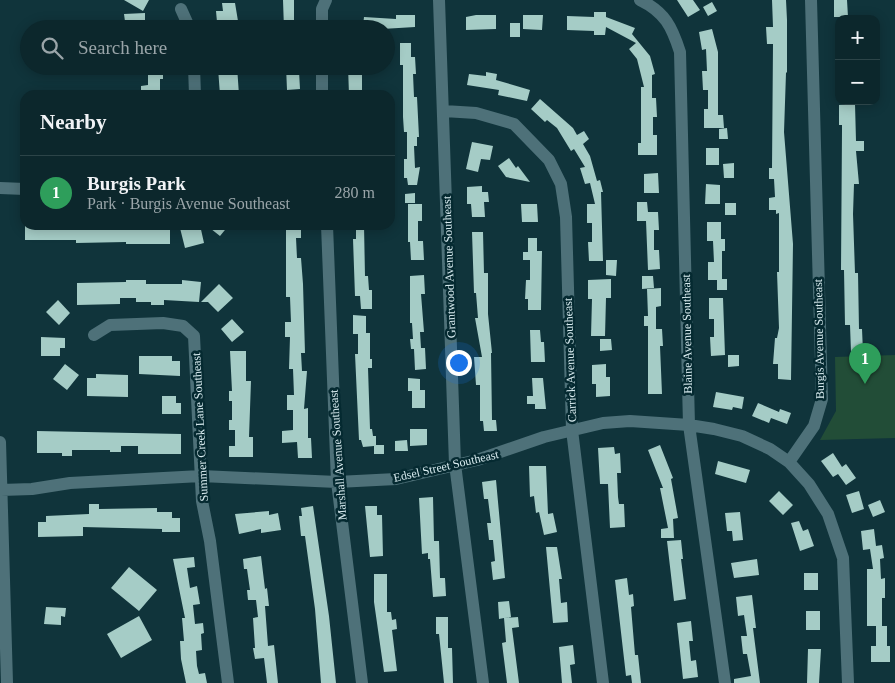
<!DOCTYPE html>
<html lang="en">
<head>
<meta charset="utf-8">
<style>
	:root { --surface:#0c272c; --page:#1a3338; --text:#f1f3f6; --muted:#9aa5a9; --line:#2c4448; --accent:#db2777 }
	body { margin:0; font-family:"Times New Roman",serif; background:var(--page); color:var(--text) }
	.controls { position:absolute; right:15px; top:15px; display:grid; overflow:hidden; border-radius:10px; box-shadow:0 2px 12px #0003 }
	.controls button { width:45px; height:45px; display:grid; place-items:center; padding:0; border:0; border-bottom:1px solid var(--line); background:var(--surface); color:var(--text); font:25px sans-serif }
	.you { position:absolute; left:458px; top:362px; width:18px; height:18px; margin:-12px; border:4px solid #fff; border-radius:50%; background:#1a73e8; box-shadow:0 0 0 8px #1a73e833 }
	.badge { display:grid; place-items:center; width:32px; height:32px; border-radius:50%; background:var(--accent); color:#fff; font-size:16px; font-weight:700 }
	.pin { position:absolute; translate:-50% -41px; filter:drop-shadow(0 1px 2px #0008) }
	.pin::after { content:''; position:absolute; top:26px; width:18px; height:15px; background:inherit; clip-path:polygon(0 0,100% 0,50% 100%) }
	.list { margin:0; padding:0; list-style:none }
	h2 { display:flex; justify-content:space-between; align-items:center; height:65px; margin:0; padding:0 20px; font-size:21px }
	h2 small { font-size:16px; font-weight:400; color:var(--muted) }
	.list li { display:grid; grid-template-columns:32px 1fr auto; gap:15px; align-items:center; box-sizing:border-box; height:75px; padding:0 20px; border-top:1px solid var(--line) }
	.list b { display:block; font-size:19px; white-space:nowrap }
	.list p { margin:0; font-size:16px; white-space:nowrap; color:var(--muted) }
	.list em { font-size:16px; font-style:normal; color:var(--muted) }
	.icon { flex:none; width:28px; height:28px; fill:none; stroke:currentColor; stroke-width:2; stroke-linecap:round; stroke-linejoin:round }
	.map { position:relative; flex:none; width:895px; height:683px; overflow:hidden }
	.search { position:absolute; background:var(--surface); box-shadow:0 2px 12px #0003; left:20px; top:20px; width:375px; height:55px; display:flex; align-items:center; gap:12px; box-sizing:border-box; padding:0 18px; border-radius:28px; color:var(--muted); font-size:19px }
	.panel { position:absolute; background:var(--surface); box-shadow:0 2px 12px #0003; left:20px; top:90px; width:375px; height:140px; border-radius:15px }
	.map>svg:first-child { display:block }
</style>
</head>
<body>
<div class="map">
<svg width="895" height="683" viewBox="0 0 895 683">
	<rect width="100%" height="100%" fill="#10343b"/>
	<path fill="#224d37" d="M895,355V438L820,440L836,411L835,357Z"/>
	<path fill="#a5ccc6" d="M124,0H149L143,11Z
		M283,0H294V29H284Z
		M677,0H693L700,10L688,17Z
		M772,0H786L787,20V72L786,73L784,132L793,244L791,380L778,379V364H773L775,338H777L779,328L777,272H779V213L776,214V210H769V198L775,197L774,179H769V168H772L773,44H767L766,27H773Z
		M834,0H847L848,17H834Z
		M712,2L717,11L708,16L703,7Z
		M222,3H235L238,21L217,22L216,11H223Z
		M594,12H606V17L635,28L632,34L650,56L655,74L652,75V98H656L657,117H653V135H657V155H638V143H641V87H644L637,59L629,49L636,43L606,27L605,35H594V31L567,30V16L594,17Z
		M145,13V23H139V29H126L124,14Z
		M396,15H415V27L382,29L363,26L364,17L396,19Z
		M476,15H496V29L466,30V17Z
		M523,15H543L542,30L523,29Z
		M359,21L360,29H333V22Z
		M510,23H520V37H510Z
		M712,29L718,52V115H723L724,128H704V109H708V90H703L702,71H707L706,49L702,50L699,32Z
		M400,43H411V57H415L416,74H413L414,97H417L419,137H417V146H414L415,168L420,167L417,185H408L407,178H404V159H407V132H404L403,117V65H400Z
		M148,66H163V79H160V94L141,95V86L148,85Z
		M224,66H237L239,95H220L218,68Z
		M286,66H294L295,71H299L300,89L287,90Z
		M348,66H362V95H349Z
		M486,72L497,74L496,80L530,90L527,101L498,95L499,90L467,85L469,74L486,76Z
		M540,99L573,128L577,135L584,131L589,139L583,144L590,156L597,181L600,180L603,192H601L603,261H589L588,242H592V223H587V204H595L590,183L585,184L580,168L585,167L574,149L571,151L557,128L547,120L545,122L531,109Z
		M855,104L856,141H864V151H856L859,184H854L853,214L855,273H858L859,329H862L863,352H851L850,325H845L844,270H841L842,130V125H839V105Z
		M727,128L728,139H719V129Z
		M472,142L493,146L490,160L481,159L478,172L466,169Z
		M706,148H719V165H706Z
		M509,158L516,168L518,166L530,182L506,177L498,166Z
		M734,163V178H724L723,164Z
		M658,173L659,193H644V174Z
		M706,184L720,185V204H705Z
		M482,186V192H488L489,202H484L485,217H472L471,204H467V187Z
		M415,193V203H405V194Z
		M637,202H647L648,212H658L659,230H654V250H659L660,269L648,270L646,221H637Z
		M725,203H736V215H725Z
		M408,204H422V221H418V241H423L424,260H411L410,242H408Z
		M521,204H537L538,222H522Z
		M707,222H721V239H725V251H722V279H727V290H717V280H708V262H714L713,241H707Z
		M25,225H170V244H126V242L76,243V240H25Z
		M193,225H200L204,243L185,248L180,228Z
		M206,225H229L220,236Z
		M286,225H301V238H296L297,258H301L303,284L305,353H301L302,371H307L304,409L308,408V438H311L312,458H298L297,442L282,443V431L293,430V410H287V395H294L293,369H289L290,337H285V322H291L290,297H286Z
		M356,225H364L365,276H368L369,290H372V309H361L360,296H355L353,239H356Z
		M472,232H483L484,273H488V314L492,353H491L492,420H496L497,431H484L483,421H480V385H476L474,357H482L475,318H478L476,293H474Z
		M528,238H537V251H542L541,310H528V299H525L526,280H530V260H523V252H528Z
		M606,260H617L616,276L606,275Z
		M424,275L425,294H421L424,332H420L421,348H425L426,369L415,370L414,349H411L410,339H413L412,323H410V276Z
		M642,276H653L654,288L642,289Z
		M611,279V298H606L605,336H591L592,299H588V280Z
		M126,280H146V284H182V280L201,282L199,302L164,300V305H151V302H136V298H120V304L77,305V283L126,282Z
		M219,284L233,298L218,312L208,302H201Z
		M661,288V306L656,307V329H662L663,346H660L662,394H648V326H644V316H648L647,289Z
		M709,298H723L725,355L711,356L710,337H714V319H709Z
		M58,300L70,313L59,325L46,312Z
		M353,315L366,316V333H370V359H372V368H368L370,429H372L373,436H376V445H384V454H374V446L363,447L361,440H359L355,354H358V334H353Z
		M232,319L244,332L232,342L221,329Z
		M530,330H540L541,342H544L545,362H531Z
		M41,337L65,338V348H60V356H41Z
		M600,339H611L612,350L600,351Z
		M230,351H246V381H251L249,437H253V457H229V446H235V430H229V420H232V401H229V391H232Z
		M728,355H739V366L728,367Z
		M139,356H172V361H180V376L139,374Z
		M65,364L79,375L67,390L53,379Z
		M606,364V377H610V396L596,397V384H592V365Z
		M96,374L128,375V397L87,396V378H96Z
		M408,378L420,379V390H425V408H412V391H408Z
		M532,378H543L546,409H535V404H527V396H533Z
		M716,392L744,397L742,409L733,407L732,410L713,407Z
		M162,396H176V403H181V414H162Z
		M758,403L779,412L780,409L791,413L787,424L771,418L769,423L752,416Z
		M410,429H427V445L410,446Z
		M37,431L181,434V454H138V446H121V452H110V450H72V456H62V453H37Z
		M407,440L408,451H395V441Z
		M660,445L673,478L671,479L678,518L673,519L674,538H661V529L668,528L660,488H663L648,450Z
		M614,447L615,454L620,453L621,473H617L618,497L619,504H624L625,527L610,528L608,484H600L598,448Z
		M833,453L842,467L846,464L856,478L846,485L838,474L833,477L821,461Z
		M718,461L750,470L746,483L715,474Z
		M529,466H546L548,514L553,513L557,532L544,535L539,512L536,513L534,496L530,497Z
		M496,480L505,578L493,580L491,562L495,561L493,540H489L487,523H491L488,499H484L482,482Z
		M779,491L793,505L783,515L769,501Z
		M859,491L864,509L852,513L846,495Z
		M433,497L434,541H439L440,578H445L446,596L433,597L430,559H428V553L422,554L419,498Z
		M880,500L885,512L873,517L868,505Z
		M89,504H99V509L157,508V512H172V518H180V532H162V529L83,527V536L38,537V522H46V516L89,514Z
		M313,506L329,616L336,683H321L315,609L305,536H301L299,516H302L301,508Z
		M365,506H377V515H382L383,556L370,557Z
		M269,511V515L278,513L281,530L261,533V529L239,534L235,514Z
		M740,512L743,540L733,541L732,531H727L725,513Z
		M799,521L803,531L808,529L814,546L800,551L791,523Z
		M874,529L876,546L882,545L884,558L880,559L881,579L885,578V598H882V626H887V646H890V662H871V646H876V626H867V569H873L870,549L863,550L861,531Z
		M681,540L683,559H681L686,599L674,601L667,541Z
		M546,547H557L562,579H559L561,603L567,602L568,622L553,623Z
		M261,556L265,589L267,588L269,606H265L268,646L274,645L278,683H267L264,658L255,659L253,648H255L253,618L258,617L256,600H248L247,590H250L247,569H244L243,559Z
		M194,557L195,567L187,568L190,588L197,586L200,604L193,605L195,624L203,623L204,633L201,634L202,650L196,651L197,666L199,674L205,673L207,683H186L181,659L180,641H184L182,618H185L173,559Z
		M757,559L759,575L734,578L731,563Z
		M129,567L157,590L139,611L111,588Z
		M804,573H818V590H804Z
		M374,574H387V612H391L392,620L396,619L397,629L392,630L397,671L384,672L374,602Z
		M627,578L629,595L633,594L634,606L631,607L635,655H638L641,683H632L631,675L626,676L615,580Z
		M752,595L756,628H753L760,683H734V679L751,676L747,654H743L741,636H747L744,615L738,616L736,597Z
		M509,601L511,617L504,618L518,617L519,627L512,628L519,683H507L502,643L506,642L504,618L499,619L498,602Z
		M46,607L66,608L65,617L61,616V625L44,624Z
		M806,611H820V630H806Z
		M139,616L152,640L121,658L107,634Z
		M436,617H448V648H452L453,683H444L439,634H436Z
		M691,621L693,641H689L691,661L696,660L698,677L683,679L677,623Z
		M573,645L575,664L570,665L572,683H562L559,647Z
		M808,649H821L819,683H807Z"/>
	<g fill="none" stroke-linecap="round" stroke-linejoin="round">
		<path stroke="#4e7179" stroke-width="12" d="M439,0L455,464L483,683
			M640,0C665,12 672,27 680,52L689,425L725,683
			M181,9L190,29
			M322,29V9L326,0
			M194,66L195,95
			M322,66V95
			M444,111L476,113L514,124L549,160L561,184L566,217L572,430L603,683
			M0,188L25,189
			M327,225L337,482L362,683
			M94,335L110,325L163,323L183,326L194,336L202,501L210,541L228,683
			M0,442L7,683
			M789,462L814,426L822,399L811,0
			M1,490L32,489L70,483L201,476L337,482L396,479L477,460L544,437L603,423L630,421L689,425L714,429L742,436L770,449L789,462L809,484L828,514L843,558L848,683"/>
	</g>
	<g text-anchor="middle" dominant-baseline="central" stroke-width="5" stroke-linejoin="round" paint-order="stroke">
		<g font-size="12" fill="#d8ebef" stroke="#052a31">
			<text transform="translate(449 267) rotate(-92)">Grantwood Avenue Southeast</text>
			<text transform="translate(687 334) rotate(-91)">Blaine Avenue Southeast</text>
			<text transform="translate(819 339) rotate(-91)">Burgis Avenue Southeast</text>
			<text transform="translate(570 360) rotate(-92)">Carrick Avenue Southeast</text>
			<text transform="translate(200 427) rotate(-93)">Summer Creek Lane Southeast</text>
			<text transform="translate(338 455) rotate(-94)">Marshall Avenue Southeast</text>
			<text transform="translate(446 466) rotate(-13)">Edsel Street Southeast</text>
		</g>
	</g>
</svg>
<div class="controls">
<button>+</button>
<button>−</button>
</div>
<div class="you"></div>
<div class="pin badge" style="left:865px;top:384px;background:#2e9e5b">1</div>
<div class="search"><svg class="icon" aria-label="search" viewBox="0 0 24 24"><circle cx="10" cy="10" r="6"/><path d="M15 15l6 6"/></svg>Search here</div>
<section class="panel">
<h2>Nearby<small></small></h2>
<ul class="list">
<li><span class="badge" style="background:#2e9e5b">1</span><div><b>Burgis Park</b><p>Park · Burgis Avenue Southeast</p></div><em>280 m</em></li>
</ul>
</section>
</div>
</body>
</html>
